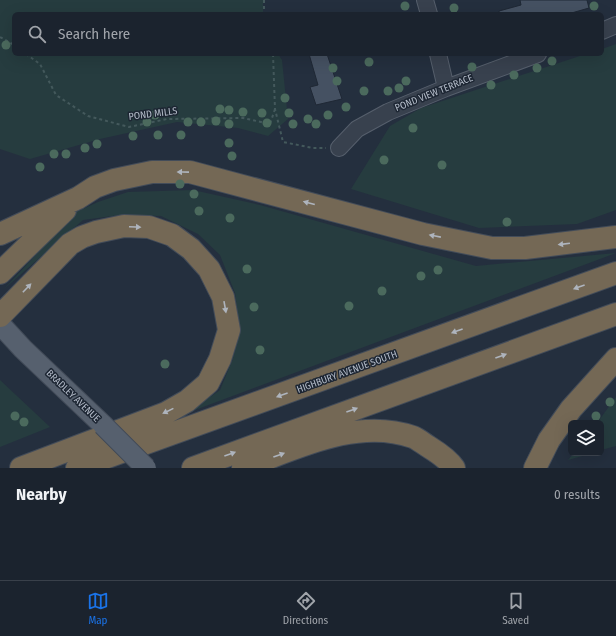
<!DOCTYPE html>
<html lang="en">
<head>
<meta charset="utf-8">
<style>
	:root { --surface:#1b232e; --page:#282f3a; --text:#f1f3f6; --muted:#a0a4aa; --line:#39404a; --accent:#1a73e8 }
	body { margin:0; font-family:"Fira Sans Condensed",sans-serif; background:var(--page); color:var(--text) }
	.controls { position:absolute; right:12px; bottom:12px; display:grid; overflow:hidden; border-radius:6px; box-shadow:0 4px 16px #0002 }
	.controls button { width:36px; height:36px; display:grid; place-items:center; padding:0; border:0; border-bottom:1px solid var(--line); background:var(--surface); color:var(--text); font:20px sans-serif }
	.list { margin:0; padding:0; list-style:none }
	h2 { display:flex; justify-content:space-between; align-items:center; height:52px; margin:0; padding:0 16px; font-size:17px }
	h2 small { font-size:13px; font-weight:400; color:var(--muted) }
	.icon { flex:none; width:22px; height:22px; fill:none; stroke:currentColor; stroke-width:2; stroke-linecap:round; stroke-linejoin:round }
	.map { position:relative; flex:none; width:616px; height:468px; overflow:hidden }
	.search { position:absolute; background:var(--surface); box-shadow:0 4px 16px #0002; left:12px; right:12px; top:12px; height:44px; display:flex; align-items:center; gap:10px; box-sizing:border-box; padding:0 14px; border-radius:6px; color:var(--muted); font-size:15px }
	.sheet { height:112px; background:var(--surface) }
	nav { display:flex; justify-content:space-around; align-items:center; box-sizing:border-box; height:56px; border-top:1px solid var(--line); background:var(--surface); font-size:11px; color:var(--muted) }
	nav a { display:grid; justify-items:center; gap:2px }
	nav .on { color:var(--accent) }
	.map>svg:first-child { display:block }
</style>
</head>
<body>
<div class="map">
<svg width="616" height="468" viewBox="0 0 616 468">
	<rect width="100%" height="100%" fill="#242f3e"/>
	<path fill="#263c3f" d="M0,0H263V14H14V54H278L282,60L288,119L268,136L238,128L177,122L100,139L30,159L0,149Z
		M616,44V210L577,224L479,228L351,189L390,126L421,108L586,54H602V49Z
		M193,190L260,205L476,266L616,253L187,413L220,390L232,361L240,333L235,293L220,255L198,234L161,216L120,215L83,220L4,289L76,212L98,202L128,192Z
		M0,380L50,427L0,447Z
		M616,397V446L601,450V423H597Z
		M574,453H593L568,460Z"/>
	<path fill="#455162" stroke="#1f2835" d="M520,0H587L589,8L568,14H499V11L521,5Z
		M309,54H327L342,99L316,105L310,87L318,85Z"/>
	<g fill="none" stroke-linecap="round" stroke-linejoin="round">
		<defs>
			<path id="minor" d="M425,0L429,14
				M602,31L616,25
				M438,54L446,88
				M339,148L357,129L388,112L446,88L538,54"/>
			<path id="major" d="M0,324L23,349L103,425"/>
			<path id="highway" d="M0,234L78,198L95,187L114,180L152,172H190L423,234L492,248H525L616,237
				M0,273L65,210
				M0,316L70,244L82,237L96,232L124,226L149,227L172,235L191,249L209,269L223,297L229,330L220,359L208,383L187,401L166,413L21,468
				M77,468L616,273
				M193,468L616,314
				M243,468C295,449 356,417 413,437C418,439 424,444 429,447C437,452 448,459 454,468
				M535,468L549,440L571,409L616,359"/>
		</defs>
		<use href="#minor" stroke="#565f6c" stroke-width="18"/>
		<use href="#major" stroke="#414a57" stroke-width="22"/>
		<use href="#highway" stroke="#434c59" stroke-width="24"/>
		<path stroke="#44595c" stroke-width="2" stroke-dasharray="3 3" stroke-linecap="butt" d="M264,0V14
			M0,37L14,45
			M26,54L40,64L56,95L88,116L129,127L167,119L243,118L270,124L275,109
			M273,54L275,109L283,142L313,148H326"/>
		<use href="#minor" stroke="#38414e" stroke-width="16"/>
		<use href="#major" stroke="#56606e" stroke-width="20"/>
		<use href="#highway" stroke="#746855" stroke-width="22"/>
		<defs>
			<path id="major-bridge" d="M103,425L146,468"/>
		</defs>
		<use href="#major-bridge" stroke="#414a57" stroke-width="22" stroke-linecap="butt"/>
		<use href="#major-bridge" stroke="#56606e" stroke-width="20"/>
	</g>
	<g fill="#4b6a5d">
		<circle cx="405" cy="6" r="4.5"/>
		<circle cx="594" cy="6" r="4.5"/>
		<circle cx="454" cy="8" r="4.5"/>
		<circle cx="6" cy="45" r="4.5"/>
		<circle cx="552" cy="61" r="4.5"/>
		<circle cx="369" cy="62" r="4.5"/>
		<circle cx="472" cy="67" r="4.5"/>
		<circle cx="333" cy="68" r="4.5"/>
		<circle cx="537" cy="68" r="4.5"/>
		<circle cx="514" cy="75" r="4.5"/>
		<circle cx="337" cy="81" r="4.5"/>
		<circle cx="406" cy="81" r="4.5"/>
		<circle cx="491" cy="85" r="4.5"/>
		<circle cx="399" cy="88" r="4.5"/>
		<circle cx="364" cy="91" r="4.5"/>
		<circle cx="388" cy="91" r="4.5"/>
		<circle cx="285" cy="98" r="4.5"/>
		<circle cx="346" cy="107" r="4.5"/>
		<circle cx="220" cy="109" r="4.5"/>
		<circle cx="229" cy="110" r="4.5"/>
		<circle cx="243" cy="112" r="4.5"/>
		<circle cx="262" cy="113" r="4.5"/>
		<circle cx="289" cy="113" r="4.5"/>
		<circle cx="155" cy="115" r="4.5"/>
		<circle cx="328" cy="115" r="4.5"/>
		<circle cx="308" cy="119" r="4.5"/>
		<circle cx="216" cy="121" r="4.5"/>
		<circle cx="147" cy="122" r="4.5"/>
		<circle cx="188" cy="122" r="4.5"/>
		<circle cx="201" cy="122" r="4.5"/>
		<circle cx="267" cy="123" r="4.5"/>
		<circle cx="229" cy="124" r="4.5"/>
		<circle cx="293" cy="124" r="4.5"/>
		<circle cx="316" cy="124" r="4.5"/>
		<circle cx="413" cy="128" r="4.5"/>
		<circle cx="158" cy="135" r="4.5"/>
		<circle cx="181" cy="135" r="4.5"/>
		<circle cx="133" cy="136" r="4.5"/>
		<circle cx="229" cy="143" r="4.5"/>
		<circle cx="97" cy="144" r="4.5"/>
		<circle cx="85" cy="148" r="4.5"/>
		<circle cx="54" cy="154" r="4.5"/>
		<circle cx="66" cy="154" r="4.5"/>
		<circle cx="232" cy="156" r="4.5"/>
		<circle cx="384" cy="160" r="4.5"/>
		<circle cx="442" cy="165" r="4.5"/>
		<circle cx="40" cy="167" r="4.5"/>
		<circle cx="180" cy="184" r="4.5"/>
		<circle cx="194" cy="194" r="4.5"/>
		<circle cx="199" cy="211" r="4.5"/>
		<circle cx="230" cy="218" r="4.5"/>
		<circle cx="507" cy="222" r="4.5"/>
		<circle cx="247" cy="269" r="4.5"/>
		<circle cx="438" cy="270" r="4.5"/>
		<circle cx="421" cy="276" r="4.5"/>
		<circle cx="382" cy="291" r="4.5"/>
		<circle cx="349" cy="306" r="4.5"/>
		<circle cx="254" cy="307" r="4.5"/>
		<circle cx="260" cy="350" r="4.5"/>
		<circle cx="165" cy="364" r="4.5"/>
		<circle cx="610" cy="402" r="4.5"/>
		<circle cx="15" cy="416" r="4.5"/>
		<circle cx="596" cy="416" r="4.5"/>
		<circle cx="24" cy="422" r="4.5"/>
	</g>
	<defs><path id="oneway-solid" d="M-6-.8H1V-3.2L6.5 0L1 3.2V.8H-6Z"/></defs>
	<g fill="#aeb4bd">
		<use href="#oneway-solid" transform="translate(183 172) rotate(-179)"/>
		<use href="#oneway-solid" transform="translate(309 203) rotate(-165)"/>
		<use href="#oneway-solid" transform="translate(135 227) rotate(2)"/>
		<use href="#oneway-solid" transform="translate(435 236) rotate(-169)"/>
		<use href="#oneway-solid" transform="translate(564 244) rotate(173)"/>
		<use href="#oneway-solid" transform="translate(579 287) rotate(160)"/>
		<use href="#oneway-solid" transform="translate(27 288) rotate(-46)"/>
		<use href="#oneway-solid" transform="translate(225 307) rotate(80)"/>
		<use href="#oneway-solid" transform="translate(457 331) rotate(160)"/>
		<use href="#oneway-solid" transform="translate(501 356) rotate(-20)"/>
		<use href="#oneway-solid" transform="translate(282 395) rotate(160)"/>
		<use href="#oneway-solid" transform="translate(352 410) rotate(-20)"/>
		<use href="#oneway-solid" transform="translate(168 411) rotate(154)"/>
		<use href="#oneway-solid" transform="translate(230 454) rotate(-20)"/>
		<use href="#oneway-solid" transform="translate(279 455) rotate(-20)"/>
	</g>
	<g text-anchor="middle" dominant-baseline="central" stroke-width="3" stroke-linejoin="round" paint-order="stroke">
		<g font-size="10" fill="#b4bcc9" stroke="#1d2633">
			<text transform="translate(434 93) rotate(-22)">POND VIEW TERRACE</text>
			<text transform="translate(153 114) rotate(-7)">POND MILLS</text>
			<text transform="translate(347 372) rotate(-20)">HIGHBURY AVENUE SOUTH</text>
			<text transform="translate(73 396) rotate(44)">BRADLEY AVENUE</text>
		</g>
	</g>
</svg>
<div class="controls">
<button><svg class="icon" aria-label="layers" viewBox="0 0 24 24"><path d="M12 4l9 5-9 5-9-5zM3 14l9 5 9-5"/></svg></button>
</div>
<div class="search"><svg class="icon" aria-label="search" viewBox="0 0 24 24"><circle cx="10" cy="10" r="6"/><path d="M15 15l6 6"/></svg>Search here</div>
</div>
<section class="sheet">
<h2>Nearby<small>0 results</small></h2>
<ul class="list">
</ul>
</section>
<nav>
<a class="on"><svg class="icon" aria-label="map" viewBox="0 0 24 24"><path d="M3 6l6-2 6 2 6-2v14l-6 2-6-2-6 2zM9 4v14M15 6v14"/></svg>Map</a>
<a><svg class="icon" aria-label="directions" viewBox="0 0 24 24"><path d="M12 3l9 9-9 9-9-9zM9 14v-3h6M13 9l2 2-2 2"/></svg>Directions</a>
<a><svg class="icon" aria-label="saved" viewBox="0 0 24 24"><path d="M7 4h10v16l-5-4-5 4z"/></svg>Saved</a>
</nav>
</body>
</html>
